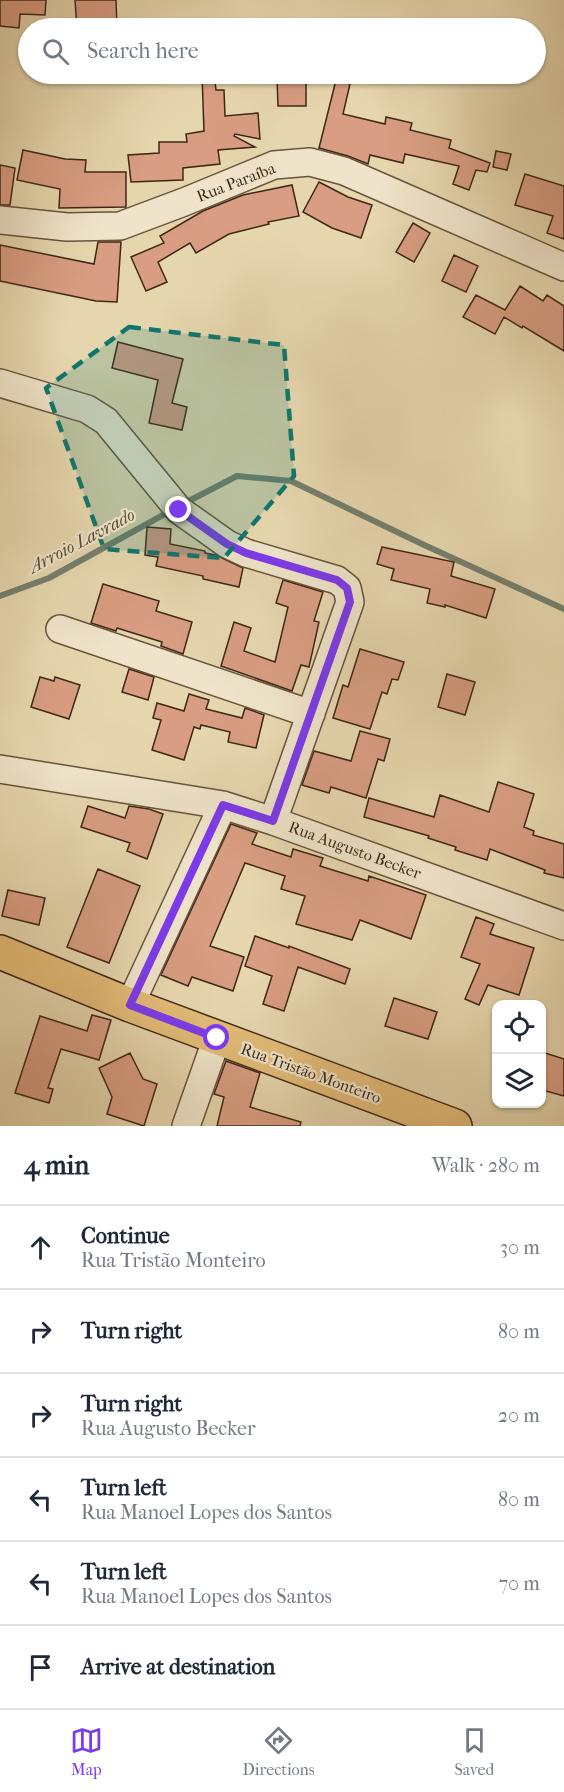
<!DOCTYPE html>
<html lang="en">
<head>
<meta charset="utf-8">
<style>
	:root { --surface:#fff; --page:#f2f2f3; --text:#1f2937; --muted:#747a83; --line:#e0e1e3; --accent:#7c3aed }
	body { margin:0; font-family:"IM FELL French Canon",serif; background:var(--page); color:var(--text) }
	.controls { position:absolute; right:18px; bottom:18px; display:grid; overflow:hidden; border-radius:12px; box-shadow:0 2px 4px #0004 }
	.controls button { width:54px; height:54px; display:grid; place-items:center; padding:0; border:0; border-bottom:2px solid var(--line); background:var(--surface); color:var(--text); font:30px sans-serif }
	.stop { position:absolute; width:18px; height:18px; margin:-14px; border:4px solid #7c3aed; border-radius:50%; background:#fff }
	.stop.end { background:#7c3aed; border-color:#fff; box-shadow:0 2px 6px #0008 }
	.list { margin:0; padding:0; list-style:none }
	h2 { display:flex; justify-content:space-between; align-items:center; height:78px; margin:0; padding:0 24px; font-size:26px }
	h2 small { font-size:20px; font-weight:400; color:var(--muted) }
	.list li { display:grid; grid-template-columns:39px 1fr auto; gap:18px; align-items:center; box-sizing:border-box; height:84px; padding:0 24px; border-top:2px solid var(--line) }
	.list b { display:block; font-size:22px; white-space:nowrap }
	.list p { margin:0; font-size:20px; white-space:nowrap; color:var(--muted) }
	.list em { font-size:20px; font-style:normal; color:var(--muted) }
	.icon { flex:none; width:33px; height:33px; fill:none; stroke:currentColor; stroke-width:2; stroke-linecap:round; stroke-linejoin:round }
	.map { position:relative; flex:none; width:564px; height:1126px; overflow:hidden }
	.search { position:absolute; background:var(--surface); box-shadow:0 2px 4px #0004; left:18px; right:18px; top:18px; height:66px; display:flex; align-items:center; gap:15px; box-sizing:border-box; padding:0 21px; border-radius:33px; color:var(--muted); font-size:22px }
	.sheet { height:582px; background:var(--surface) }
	nav { display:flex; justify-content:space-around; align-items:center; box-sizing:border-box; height:84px; border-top:2px solid var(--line); background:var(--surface); font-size:16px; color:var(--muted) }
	nav a { display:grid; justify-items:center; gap:3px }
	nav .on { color:var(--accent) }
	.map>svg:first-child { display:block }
</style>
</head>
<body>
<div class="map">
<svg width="564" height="1126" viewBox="0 0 564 1126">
	<rect width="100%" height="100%" fill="#e6d6ae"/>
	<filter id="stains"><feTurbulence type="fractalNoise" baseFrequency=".00333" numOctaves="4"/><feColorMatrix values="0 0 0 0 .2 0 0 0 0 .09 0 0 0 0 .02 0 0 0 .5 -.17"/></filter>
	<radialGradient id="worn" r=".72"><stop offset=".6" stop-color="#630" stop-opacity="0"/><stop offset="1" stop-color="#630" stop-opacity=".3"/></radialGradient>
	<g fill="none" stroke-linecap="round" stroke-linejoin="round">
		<path stroke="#737f6d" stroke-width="6" d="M183,504L237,476L291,481L422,544L564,609
			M0,596L49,578L172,510"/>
	</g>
	<path fill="#d89d82" stroke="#3e2714" stroke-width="1.5" d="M0,0H46L45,15L20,14L19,28L0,26Z
		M75,0H116L117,28H77Z
		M202,74H214L216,90H224L225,116L258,113L260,139L235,134L234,136L255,147L218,150L220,164L183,168V180L131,182L128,155L159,153V142H187L186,134L204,131Z
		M277,79H306V106H278Z
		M336,80L350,84L343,114L385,124L386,117L412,123L410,130L451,140L449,148L490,163L487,172L476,170L469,190L453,184L459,166L405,154L403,163L370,155L368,164L348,156L319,148Z
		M23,150L65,159L86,160L85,172H126V207L59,208L60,189L17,180Z
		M496,151L511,154L507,170L493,167Z
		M0,165L15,168L10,205H0Z
		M525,174L564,186V239L547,233L553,216L515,205Z
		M319,182L348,197L372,205L361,238L332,228L303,212Z
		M292,185L299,216L268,222L269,224L229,234L196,253L190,243L158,262L167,282L146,291L131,257L164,243L160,236L203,211L243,195Z
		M413,223L430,233L414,262L396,252Z
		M98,242H121L117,302L96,301L0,281V245L94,264Z
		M454,255L478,266L466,292L442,281Z
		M520,286L543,301L547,295L564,306V351L523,326L522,328L504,317L495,334L463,317L476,295L505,310Z
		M118,342L183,359L172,403L187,407L182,430L149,423L158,380L112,368Z
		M147,527L171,529L170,544L205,551V553L216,555L243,568L239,587L203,579V576L156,566L158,557L145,555Z
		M382,547L454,562L451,576L495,589L486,618L445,605V607L427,603L430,589L391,580L394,569L377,564Z
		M283,580L323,592L314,621L319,622L309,667L301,665L292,691L221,666L234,622L251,628L244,651L275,662L288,607L276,603Z
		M103,584L159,601L156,611L192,622L183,654L161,646L162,642L117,628L116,631L91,623Z
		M360,649L404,662L398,680L392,679L387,694L382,692L370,729L333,718L343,685L348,687Z
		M129,669L154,677L148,700L122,692Z
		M447,674L475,682L465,715L438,707Z
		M40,677L54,681L55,677L80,685L69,719L31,707Z
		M189,694L209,700L206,709L242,718L245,708L264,715L256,748L228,742L230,732L201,725L200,729L194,727L184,760L152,750L161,720L153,718L157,703L184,711Z
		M360,731L390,739L384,761L378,759L366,798L331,787L329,793L302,785L314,751L351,761Z
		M498,782L534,794L524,827L534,831L533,835L564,844V878L544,873L545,870L490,849L487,860L455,850L456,847L428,838L429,836L364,817L369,798L434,817L440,795L489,812Z
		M88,806L125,818L129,806L149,809L163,814L147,859L127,851L130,843L81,827Z
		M231,824L257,833L252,844L291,857L293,849L323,858L320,866L368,881L369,876L426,895L411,939L360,920L352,940L296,924L305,896L281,889L285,876L245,863L210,946L244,957L233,991L192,977L188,986L161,975Z
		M98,869L140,886L109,963L67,947Z
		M8,890L45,898L39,925L2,916Z
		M476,917L494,924L490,934L534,948L519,995L488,985L479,1005L465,999L480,964L461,957Z
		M255,936L289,948V946L350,969L345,984L298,967L284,1011L263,1004L272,976L245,966Z
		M394,998L437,1012L428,1039L385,1026Z
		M92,1015L111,1020L99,1060L61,1049L48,1088L53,1089L49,1103L15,1093L40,1016L87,1031Z
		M542,1052L564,1059V1096L542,1090Z
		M130,1053L143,1079L157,1084L144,1126L107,1114L112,1097L99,1068Z
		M226,1061L260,1073L250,1107L301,1122L300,1126H217L224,1097L214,1094Z"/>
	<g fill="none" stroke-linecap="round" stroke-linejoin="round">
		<defs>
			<path id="minor" d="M0,220L67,227L120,226L184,202L274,165L310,162L344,171L564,267
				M0,383L87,409L106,421L179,510L227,544L246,553L337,580L347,588L350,602L273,821
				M60,629L311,714
				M0,769L223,805L273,821L564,926
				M130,1005L223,805
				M186,1126L217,1038"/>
			<path id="major" d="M0,952L130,1005L455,1126"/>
		</defs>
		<use href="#minor" stroke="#68533a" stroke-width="30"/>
		<use href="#major" stroke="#3e2714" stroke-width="36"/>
		<use href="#minor" stroke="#efe4ca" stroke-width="27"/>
		<use href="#major" stroke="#e3bb77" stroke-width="33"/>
	</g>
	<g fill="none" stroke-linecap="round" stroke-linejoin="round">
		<path stroke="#7c3aed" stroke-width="8" d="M179,510L227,544L246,553L337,580L347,588L350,602L273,821L223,805L130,1005L217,1038"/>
	</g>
	<path fill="#0f766e" fill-opacity="0.2" stroke="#0f766e" stroke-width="4.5" stroke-dasharray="12 8" stroke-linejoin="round" d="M129,327L284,345L294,476L224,558L104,549L46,388Z"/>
	<g text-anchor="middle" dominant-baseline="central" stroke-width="4.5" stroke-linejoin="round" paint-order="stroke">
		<g font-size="16" fill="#3e2714" stroke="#efe4ca">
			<text transform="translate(236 182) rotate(-21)">Rua Paraíba</text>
			<text transform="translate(355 850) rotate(20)">Rua Augusto Becker</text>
			<text transform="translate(311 1073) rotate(20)">Rua Tristão Monteiro</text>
		</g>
		<g font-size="18" font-style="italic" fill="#544c39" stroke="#efe4ca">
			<text transform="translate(82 541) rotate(-28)">Arroio Lavrado</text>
		</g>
	</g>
	<rect width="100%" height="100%" filter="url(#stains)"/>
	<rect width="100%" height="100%" fill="url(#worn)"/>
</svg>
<div class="controls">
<button><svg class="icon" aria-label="locate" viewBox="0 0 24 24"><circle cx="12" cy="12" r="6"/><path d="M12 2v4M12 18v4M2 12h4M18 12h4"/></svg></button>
<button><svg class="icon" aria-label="layers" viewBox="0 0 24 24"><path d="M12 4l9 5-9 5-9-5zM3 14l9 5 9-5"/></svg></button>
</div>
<div class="stop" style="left:217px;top:1038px"></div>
<div class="stop end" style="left:179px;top:510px"></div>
<div class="search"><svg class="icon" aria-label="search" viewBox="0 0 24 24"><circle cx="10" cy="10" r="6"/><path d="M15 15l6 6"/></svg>Search here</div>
</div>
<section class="sheet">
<h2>4 min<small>Walk · 280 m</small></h2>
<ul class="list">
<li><svg class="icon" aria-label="ahead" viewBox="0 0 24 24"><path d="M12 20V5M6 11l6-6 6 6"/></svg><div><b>Continue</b><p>Rua Tristão Monteiro</p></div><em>30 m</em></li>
<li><svg class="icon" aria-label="right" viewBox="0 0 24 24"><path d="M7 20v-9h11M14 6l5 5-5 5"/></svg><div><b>Turn right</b></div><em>80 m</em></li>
<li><svg class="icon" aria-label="right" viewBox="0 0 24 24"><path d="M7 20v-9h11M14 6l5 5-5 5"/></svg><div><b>Turn right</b><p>Rua Augusto Becker</p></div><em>20 m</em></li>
<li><svg class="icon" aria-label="left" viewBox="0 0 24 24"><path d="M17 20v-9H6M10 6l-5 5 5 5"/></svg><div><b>Turn left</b><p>Rua Manoel Lopes dos Santos</p></div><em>80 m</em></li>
<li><svg class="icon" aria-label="left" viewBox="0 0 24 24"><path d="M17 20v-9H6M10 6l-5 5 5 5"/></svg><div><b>Turn left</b><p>Rua Manoel Lopes dos Santos</p></div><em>70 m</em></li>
<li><svg class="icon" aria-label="arrive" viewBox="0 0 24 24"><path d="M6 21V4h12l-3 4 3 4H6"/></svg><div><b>Arrive at destination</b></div></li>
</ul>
</section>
<nav>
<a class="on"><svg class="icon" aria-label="map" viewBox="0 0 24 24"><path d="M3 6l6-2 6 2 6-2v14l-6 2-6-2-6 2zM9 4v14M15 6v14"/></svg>Map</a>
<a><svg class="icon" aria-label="directions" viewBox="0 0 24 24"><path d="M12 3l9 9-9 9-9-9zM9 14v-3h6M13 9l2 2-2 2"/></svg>Directions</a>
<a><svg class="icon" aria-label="saved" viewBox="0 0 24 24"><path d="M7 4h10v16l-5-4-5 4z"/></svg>Saved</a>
</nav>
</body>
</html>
